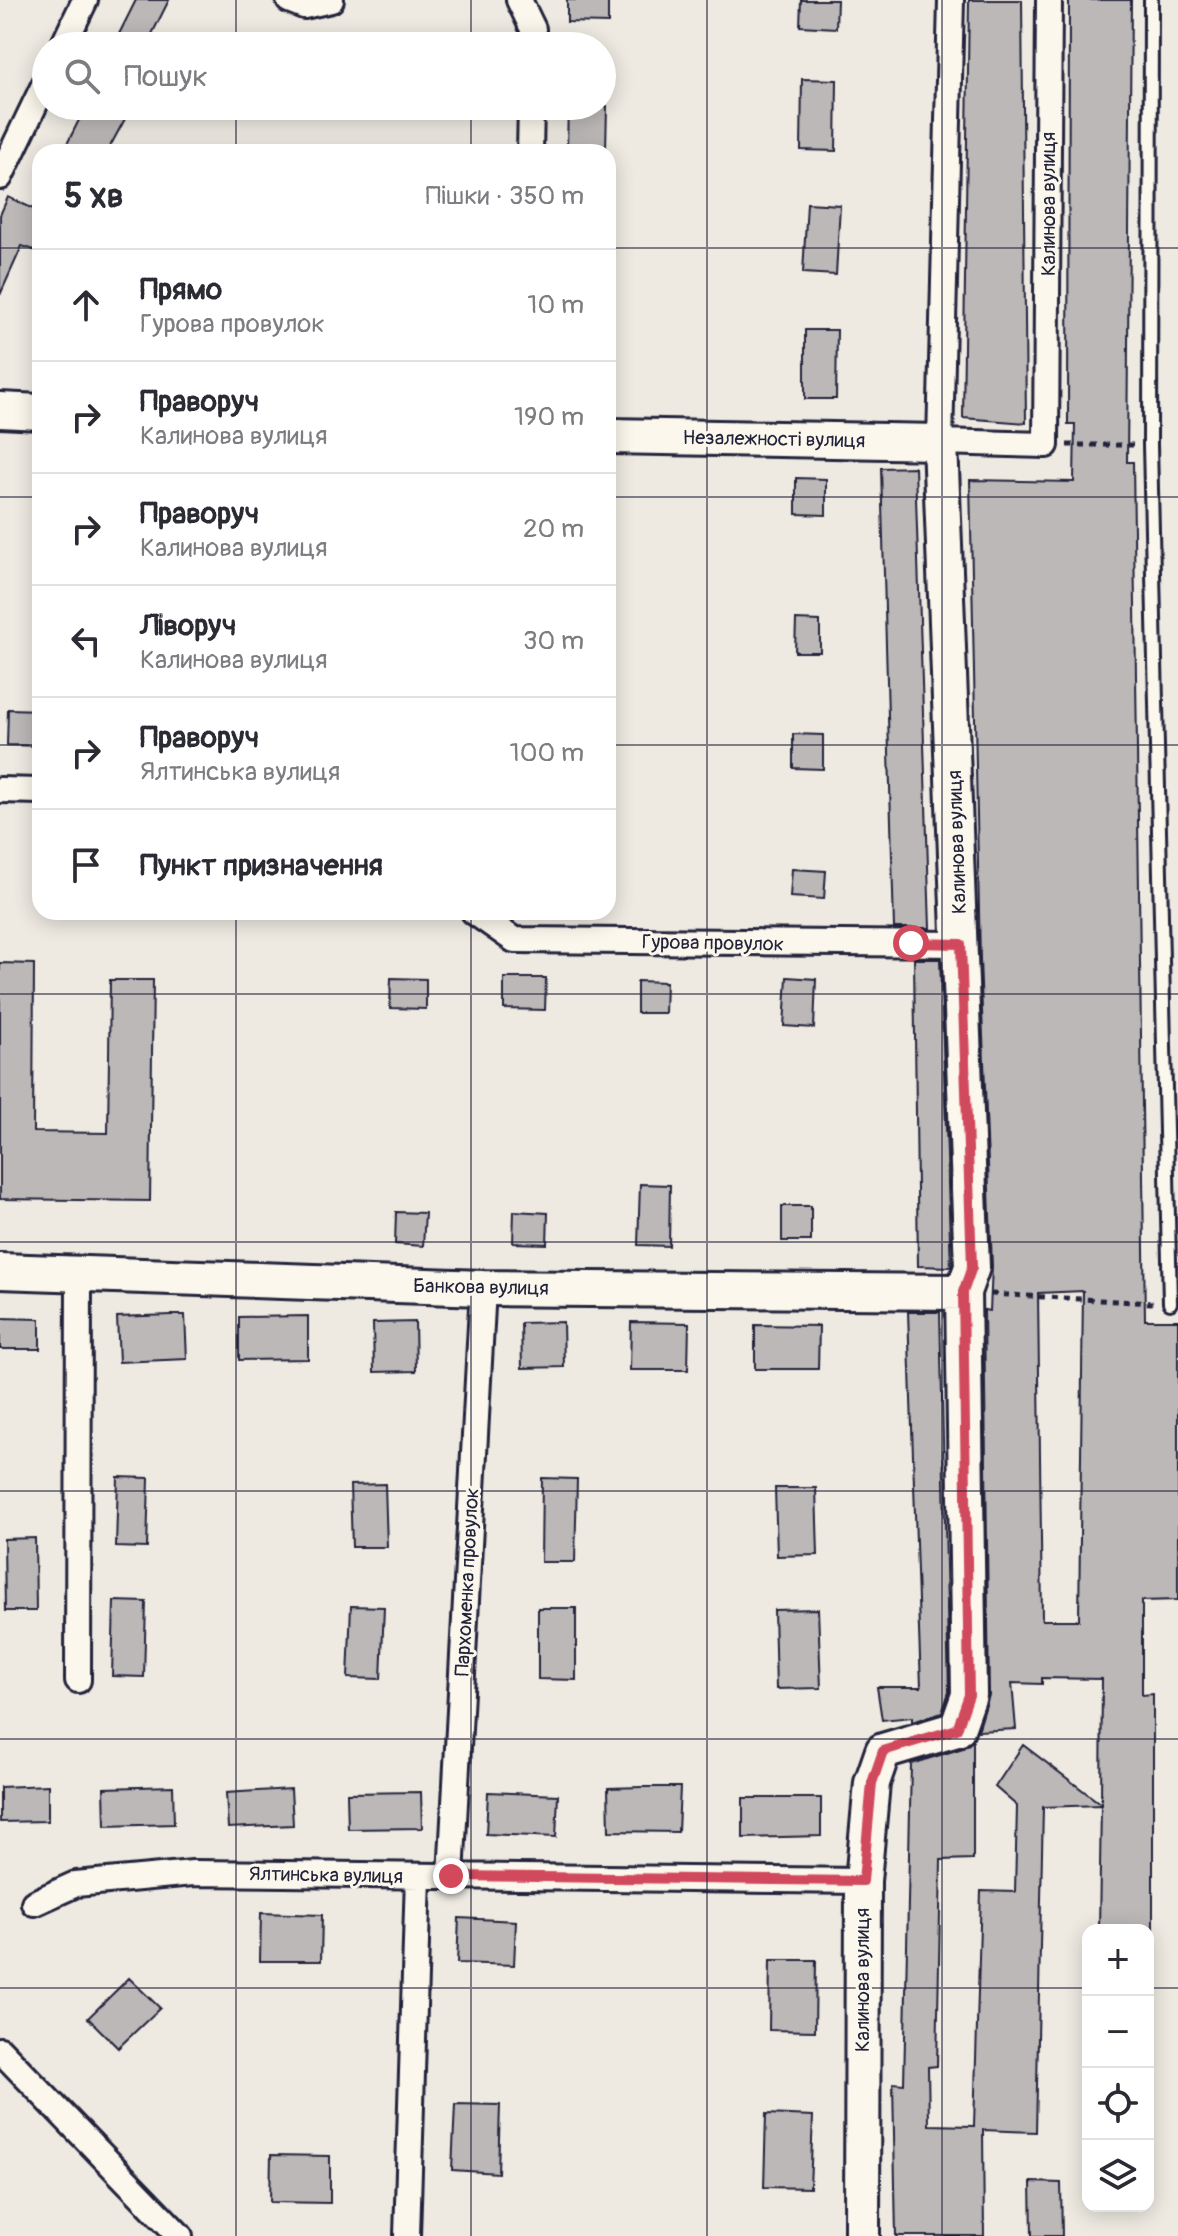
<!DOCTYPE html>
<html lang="uk">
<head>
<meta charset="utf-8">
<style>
	:root { --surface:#fff; --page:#f2f2f3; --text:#2b2b33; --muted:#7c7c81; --line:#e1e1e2 }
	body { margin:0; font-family:Pangolin,sans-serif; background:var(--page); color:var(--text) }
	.controls { position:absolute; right:24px; bottom:24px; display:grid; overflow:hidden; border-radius:16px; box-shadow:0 4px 20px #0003 }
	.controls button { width:72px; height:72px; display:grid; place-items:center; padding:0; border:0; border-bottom:2px solid var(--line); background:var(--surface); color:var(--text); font:40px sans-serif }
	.stop { position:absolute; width:24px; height:24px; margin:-18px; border:6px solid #d1495b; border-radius:50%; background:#fff }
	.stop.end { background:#d1495b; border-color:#fff; box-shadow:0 2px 8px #0008 }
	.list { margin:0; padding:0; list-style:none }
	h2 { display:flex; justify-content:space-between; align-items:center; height:104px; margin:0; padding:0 32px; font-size:34px }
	h2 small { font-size:26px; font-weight:400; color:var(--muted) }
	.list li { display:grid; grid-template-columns:52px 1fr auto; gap:24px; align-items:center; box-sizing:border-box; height:112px; padding:0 32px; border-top:2px solid var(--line) }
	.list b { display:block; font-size:30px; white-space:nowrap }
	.list p { margin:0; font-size:26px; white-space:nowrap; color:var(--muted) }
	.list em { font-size:26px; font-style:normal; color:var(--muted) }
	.icon { flex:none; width:44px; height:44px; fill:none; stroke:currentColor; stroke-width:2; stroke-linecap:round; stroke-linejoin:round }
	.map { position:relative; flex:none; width:1178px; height:2236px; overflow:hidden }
	.search { position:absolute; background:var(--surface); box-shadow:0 4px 20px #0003; left:32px; top:32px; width:584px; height:88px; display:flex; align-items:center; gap:20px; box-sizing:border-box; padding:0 28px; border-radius:44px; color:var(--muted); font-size:30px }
	.panel { position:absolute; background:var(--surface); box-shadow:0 4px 20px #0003; left:32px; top:144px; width:584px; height:776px; border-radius:24px }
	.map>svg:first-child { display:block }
</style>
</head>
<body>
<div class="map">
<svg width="1178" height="2236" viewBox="0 0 1178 2236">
	<rect width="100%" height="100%" fill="#eeeae2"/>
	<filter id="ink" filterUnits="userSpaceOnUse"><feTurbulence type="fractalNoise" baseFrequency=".0125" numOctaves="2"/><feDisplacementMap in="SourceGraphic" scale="16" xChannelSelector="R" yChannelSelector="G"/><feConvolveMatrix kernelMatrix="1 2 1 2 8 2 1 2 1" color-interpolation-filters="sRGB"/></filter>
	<g filter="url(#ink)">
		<path fill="#bcb8b8" stroke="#22223b" stroke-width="2" fill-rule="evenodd" d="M136,0H169L146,46H113Z
			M567,0H608V23L567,22Z
			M801,0H837L836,28L800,26Z
			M969,0H1022L1026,423L963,418Z
			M1069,0H1131L1127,462H1133L1145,1320H1178V1600L1142,1601V1695L1153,1694V1930H1099L1101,1805L1043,1807L1036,2132L983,2130L984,2236H896L893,2083L904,2084L911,1764L963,1748L973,1740V1859L941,1860L937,2066L928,2067L929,2125L974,2126L981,1891L1015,1892L1017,1806L995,1787L1023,1745L1101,1804L1102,1679L1042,1678V1684L1012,1683L1016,1729L978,1731L989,1695L984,1310L990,1311L992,1266L980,959L970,480L1074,482L1075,424H1068ZM1083,1291L1079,1620H1042L1038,1293Z
			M802,79L837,80L836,151L801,150Z
			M86,106H132L107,152H63Z
			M568,106H607L606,149L567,148Z
			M8,197L40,212V252L22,246L0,295V215Z
			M807,203L840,205L836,275L803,273Z
			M805,330H837L836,399H805Z
			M915,467L930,928H894L881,468Z
			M796,478L826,479V515L796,514Z
			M796,620L820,621V652H795Z
			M8,709L40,710V746L7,745Z
			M793,734L823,735V769L793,768Z
			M792,869L826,871L824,899L790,897Z
			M914,959H940L951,1267L918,1266Z
			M0,963L34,964L33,1132L108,1133L110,980H153L150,1201L0,1199Z
			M787,977L816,979L814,1028L784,1026Z
			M391,978L426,979V1009L390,1008Z
			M504,978H546L545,1010L504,1009Z
			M637,981L666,982L665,1013H637Z
			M640,1184L670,1185L669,1246L638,1245Z
			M782,1206H811V1241H782Z
			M514,1211L548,1213L547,1244L513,1243Z
			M396,1212L425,1213L423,1246L395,1244Z
			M908,1312H940L949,1692L942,1713L912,1722V1717L882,1720L877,1687H921Z
			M172,1315H185L187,1359L119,1362L117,1317Z
			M308,1316V1359L239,1360V1317Z
			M0,1318L40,1319V1349H0Z
			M415,1322L416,1371L374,1372L373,1323Z
			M563,1322L564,1367L522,1368L521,1323Z
			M631,1322L689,1323L688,1370H630Z
			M755,1325L819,1326L818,1369H755Z
			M118,1477L149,1478L147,1548L116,1547Z
			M542,1478L577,1479L575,1562H541Z
			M385,1484L387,1547H352L350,1485Z
			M775,1488H816L818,1555L777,1556Z
			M35,1538L36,1611H5L4,1539Z
			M114,1601L146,1602L144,1677L112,1676Z
			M351,1606L384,1607L381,1679L348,1678Z
			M538,1608H576V1680L538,1679Z
			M818,1609L821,1688L776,1689L774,1610Z
			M48,1785V1821L0,1822V1787Z
			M173,1786L174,1824L105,1826L104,1788Z
			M643,1787H680L678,1832L609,1831L608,1788Z
			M291,1789L293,1825L228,1828L226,1793Z
			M421,1792L422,1828L348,1829L347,1793Z
			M488,1792L558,1795L556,1837L486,1834Z
			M743,1798H821V1836L743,1838Z
			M261,1913L322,1915L321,1961H260Z
			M459,1918L516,1921L514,1965L457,1963Z
			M770,1960H816L815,2031L769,2030Z
			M129,1978L160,2008L118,2048L88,2018Z
			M455,2104L500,2105L498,2173L452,2170Z
			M766,2114L813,2116L810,2188L764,2187Z
			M271,2155L330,2156V2203L270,2202Z
			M1031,2182L1061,2183L1062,2236H1032Z"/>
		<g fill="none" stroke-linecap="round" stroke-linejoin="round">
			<defs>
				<path id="lane" d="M1151,0L1150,445L1170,1303"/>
				<path id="street" d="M289,0L304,6L331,0
					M519,0L533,29V46
					M951,0L940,442L1046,445L1049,0
					M63,46L85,0
					M530,152L531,106
					M0,177L46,81
					M0,790L40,791
					M474,912L514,940L961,944
					M78,1680L79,1275
					M451,1876L483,1288
					M34,1903L76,1884L193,1873L863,1881
					M0,2050L180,2236
					M407,2236L418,1876"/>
				<path id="secondary" d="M0,410L40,412
					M608,436L940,442L972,1267L963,1292L969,1695L957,1729L883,1751L872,1783L863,1881L862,2236
					M0,1271L483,1288L963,1292"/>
			</defs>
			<use href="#lane" stroke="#22223b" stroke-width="18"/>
			<use href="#street" stroke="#22223b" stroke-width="30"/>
			<use href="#secondary" stroke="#22223b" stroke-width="40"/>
			<path stroke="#22223b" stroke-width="5" stroke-dasharray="6 6" stroke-linecap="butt" d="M1067,445H1133
				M991,1294L1153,1303"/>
			<use href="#lane" stroke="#fbf7ec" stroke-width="12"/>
			<use href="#street" stroke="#fbf7ec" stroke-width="24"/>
			<use href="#secondary" stroke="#fbf7ec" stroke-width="34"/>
		</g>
	</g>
	<g fill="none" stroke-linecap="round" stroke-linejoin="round" filter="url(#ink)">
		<path stroke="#d1495b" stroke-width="10" d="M451,1876L863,1881L872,1783L883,1751L957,1729L969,1695L963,1292L972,1267L961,944L911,943"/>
	</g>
	<path fill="none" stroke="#22223b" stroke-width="2" stroke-opacity="0.55" d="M236,0V46M471,0V46M707,0V2236M942,0V2236M236,106V152M471,106V152M0,248H40M608,248H1178M0,497H40M608,497H1178M0,745H40M608,745H1178M236,912V2236M471,912V2236M0,994H1178M0,1242H1178M0,1491H1178M0,1739H1178M0,1988H1088M1148,1988H1178"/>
	<g text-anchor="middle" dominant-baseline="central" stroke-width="6" stroke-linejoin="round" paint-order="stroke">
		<g font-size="20" fill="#22223b" stroke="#fbf7ec">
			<text transform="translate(1048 204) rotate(-90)">Калинова вулиця</text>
			<text transform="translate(774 439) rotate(1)">Незалежності вулиця</text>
			<text transform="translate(957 842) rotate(-92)">Калинова вулиця</text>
			<text transform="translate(713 943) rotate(1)">Гурова провулок</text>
			<text transform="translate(481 1287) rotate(1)">Банкова вулиця</text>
			<text transform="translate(467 1582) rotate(-87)">Пархоменка провулок</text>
			<text transform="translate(326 1875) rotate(1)">Ялтинська вулиця</text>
			<text transform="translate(862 1980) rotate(-90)">Калинова вулиця</text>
		</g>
	</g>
</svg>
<div class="controls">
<button>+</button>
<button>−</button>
<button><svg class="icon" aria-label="locate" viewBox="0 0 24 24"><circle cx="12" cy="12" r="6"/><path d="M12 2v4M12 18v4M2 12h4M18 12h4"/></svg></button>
<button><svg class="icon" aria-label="layers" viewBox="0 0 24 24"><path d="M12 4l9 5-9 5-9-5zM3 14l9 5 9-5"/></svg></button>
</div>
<div class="stop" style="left:911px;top:943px"></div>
<div class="stop end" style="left:451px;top:1876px"></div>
<div class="search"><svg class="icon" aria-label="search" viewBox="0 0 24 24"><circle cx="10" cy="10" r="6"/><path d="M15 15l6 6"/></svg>Пошук</div>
<section class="panel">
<h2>5 хв<small>Пішки · 350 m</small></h2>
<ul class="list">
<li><svg class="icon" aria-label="ahead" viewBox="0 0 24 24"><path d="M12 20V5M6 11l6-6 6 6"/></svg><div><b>Прямо</b><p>Гурова провулок</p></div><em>10 m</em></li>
<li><svg class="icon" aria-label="right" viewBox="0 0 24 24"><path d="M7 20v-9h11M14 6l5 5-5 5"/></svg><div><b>Праворуч</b><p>Калинова вулиця</p></div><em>190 m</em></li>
<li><svg class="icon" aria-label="right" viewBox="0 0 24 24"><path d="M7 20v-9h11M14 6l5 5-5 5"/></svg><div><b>Праворуч</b><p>Калинова вулиця</p></div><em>20 m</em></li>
<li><svg class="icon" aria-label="left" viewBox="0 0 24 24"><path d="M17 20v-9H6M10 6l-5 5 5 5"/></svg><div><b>Ліворуч</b><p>Калинова вулиця</p></div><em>30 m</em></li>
<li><svg class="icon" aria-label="right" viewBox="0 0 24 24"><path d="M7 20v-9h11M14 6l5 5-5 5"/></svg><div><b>Праворуч</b><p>Ялтинська вулиця</p></div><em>100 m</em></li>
<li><svg class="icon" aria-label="arrive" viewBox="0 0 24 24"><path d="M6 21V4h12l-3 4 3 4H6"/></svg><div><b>Пункт призначення</b></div></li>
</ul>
</section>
</div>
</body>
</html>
